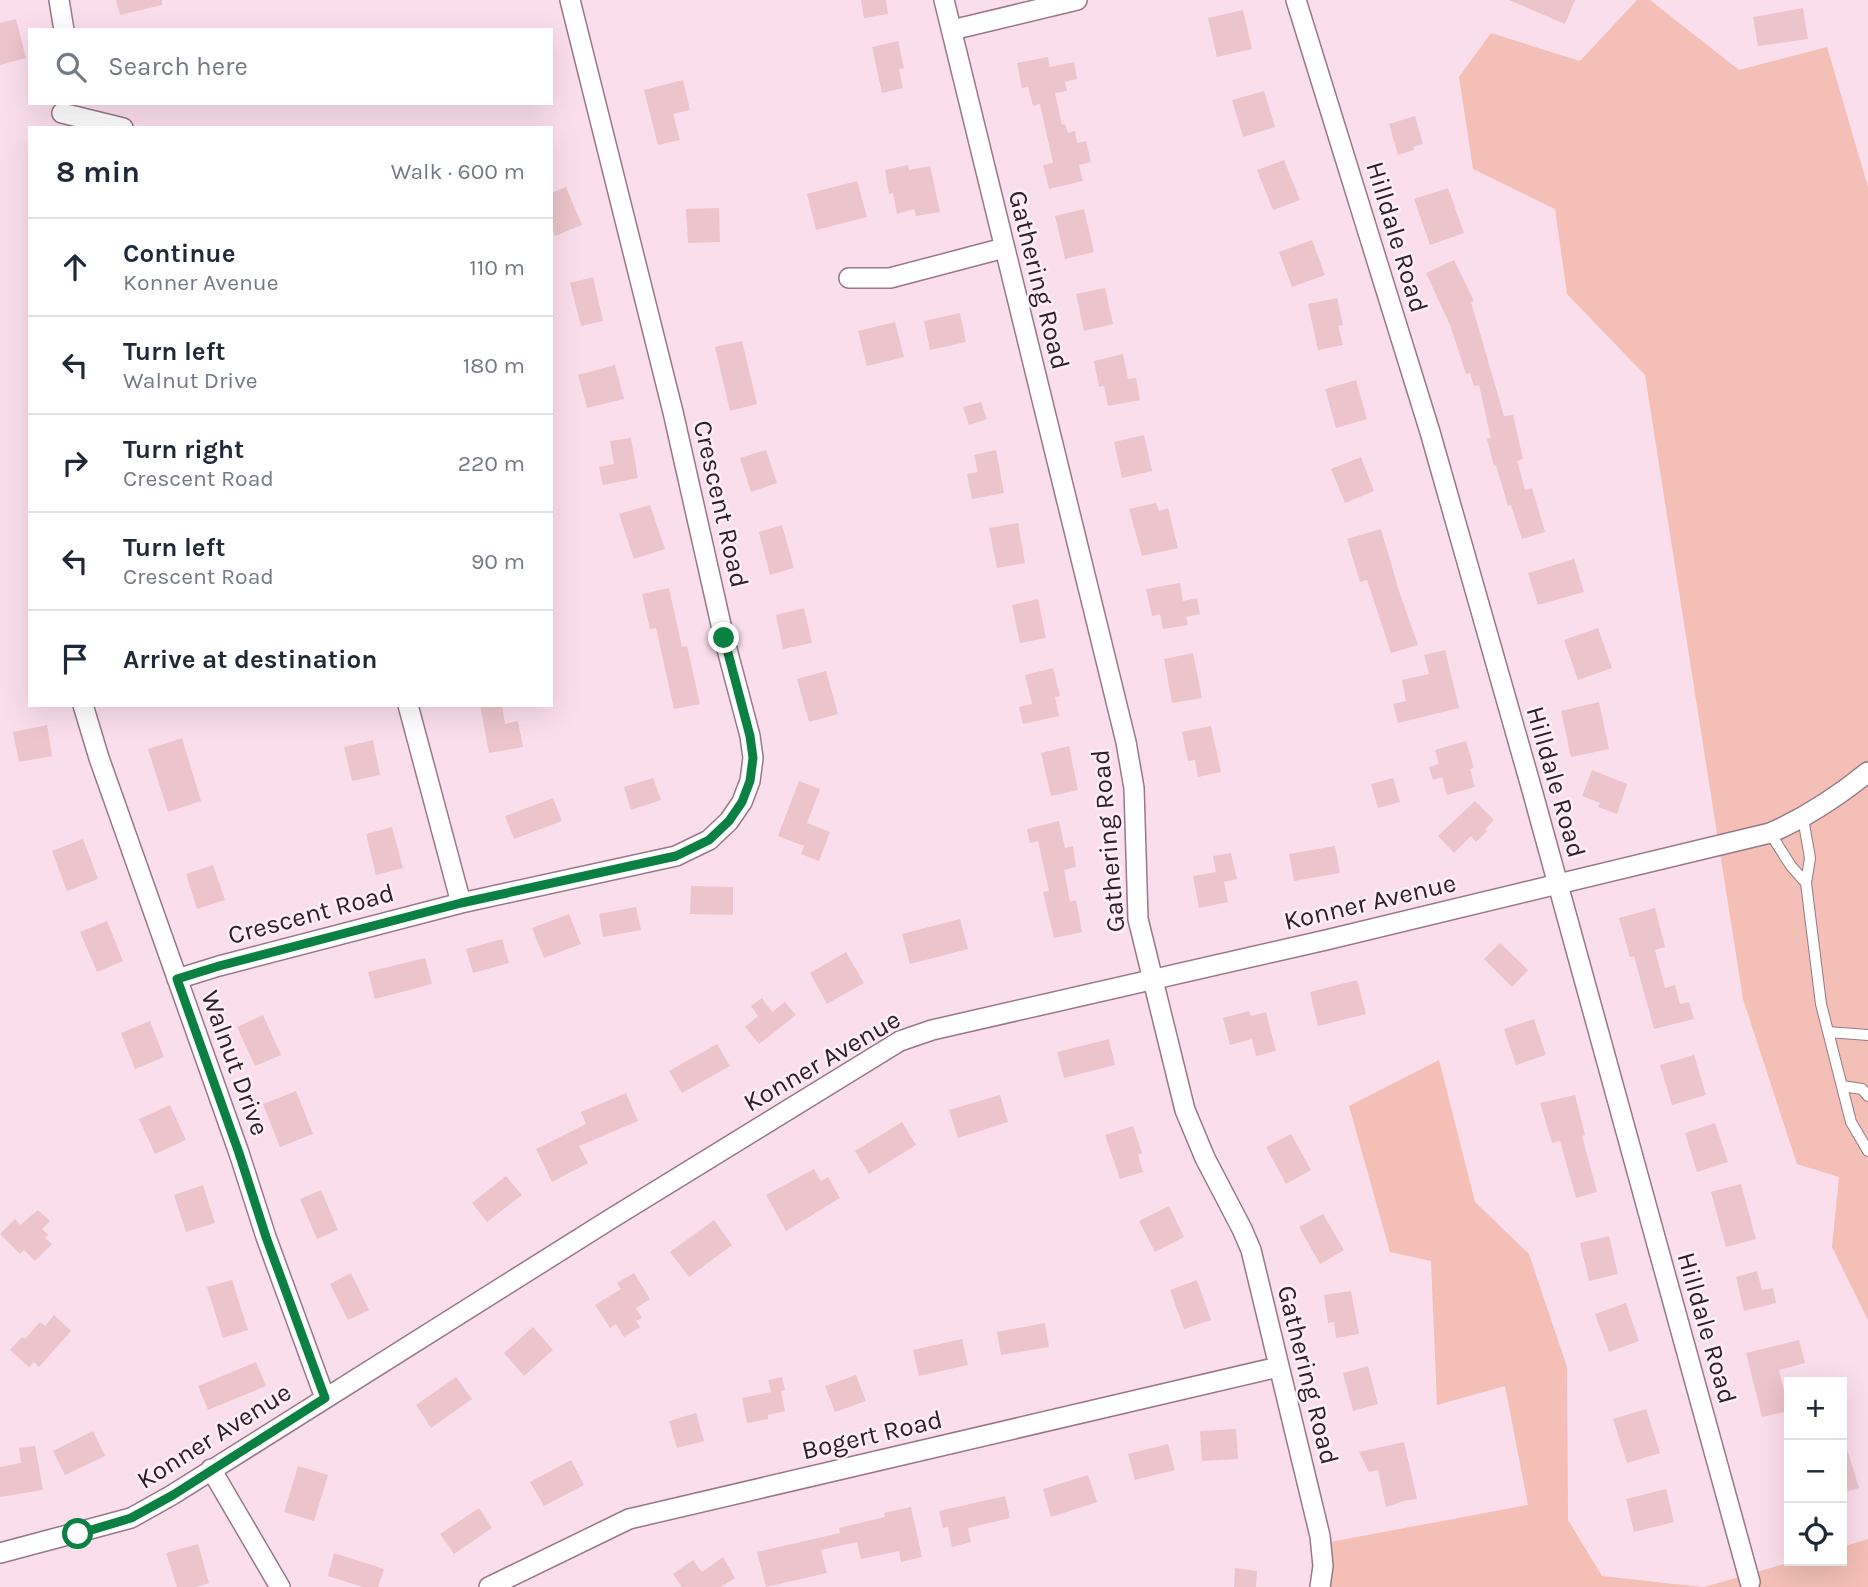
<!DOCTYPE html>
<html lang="en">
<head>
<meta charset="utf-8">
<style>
	:root { --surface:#fff; --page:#f6f6f7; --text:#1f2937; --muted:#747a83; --line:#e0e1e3 }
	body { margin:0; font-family:Karla,sans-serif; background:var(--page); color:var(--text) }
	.controls { position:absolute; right:21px; bottom:21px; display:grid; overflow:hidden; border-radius:0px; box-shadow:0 7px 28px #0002 }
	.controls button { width:63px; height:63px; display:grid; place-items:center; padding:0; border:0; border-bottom:2px solid var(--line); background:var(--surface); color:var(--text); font:35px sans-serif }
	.stop { position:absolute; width:21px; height:21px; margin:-16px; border:5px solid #0b8043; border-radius:50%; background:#fff }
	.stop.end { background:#0b8043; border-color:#fff; box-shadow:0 2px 7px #0008 }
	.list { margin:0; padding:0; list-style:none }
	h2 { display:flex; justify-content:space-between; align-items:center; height:91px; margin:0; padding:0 28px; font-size:30px }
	h2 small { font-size:23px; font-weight:400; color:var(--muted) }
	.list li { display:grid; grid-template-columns:46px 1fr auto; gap:21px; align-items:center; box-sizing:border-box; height:98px; padding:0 28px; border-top:2px solid var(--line) }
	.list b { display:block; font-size:26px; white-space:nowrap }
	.list p { margin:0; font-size:23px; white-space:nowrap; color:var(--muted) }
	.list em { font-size:23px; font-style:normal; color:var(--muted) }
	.icon { flex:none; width:38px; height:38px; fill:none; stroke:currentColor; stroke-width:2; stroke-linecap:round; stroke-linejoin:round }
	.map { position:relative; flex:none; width:1868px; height:1587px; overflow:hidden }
	.search { position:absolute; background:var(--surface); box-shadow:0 7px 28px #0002; left:28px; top:28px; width:525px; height:77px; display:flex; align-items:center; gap:18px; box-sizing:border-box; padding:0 24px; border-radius:0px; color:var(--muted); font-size:26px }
	.panel { position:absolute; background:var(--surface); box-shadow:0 7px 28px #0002; left:28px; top:126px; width:525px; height:581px; border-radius:0px }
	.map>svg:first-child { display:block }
</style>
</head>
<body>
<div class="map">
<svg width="1868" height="1587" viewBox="0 0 1868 1587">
	<rect width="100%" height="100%" fill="#fbdeec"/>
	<path fill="#f3bfb6" d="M1637,0H1650L1739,70L1827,47L1868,187V1320L1832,1247L1839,1177L1797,1164L1743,999L1645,375L1567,294L1555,209L1473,169L1459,77L1491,33L1580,61Z
		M1439,1060L1475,1202L1529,1254L1567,1367L1568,1520L1602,1576L1702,1587H1326L1330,1542L1528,1505L1505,1386L1437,1405L1431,1261L1390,1252L1349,1106Z
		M1868,1539V1587H1704L1795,1561H1842V1547Z"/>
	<path fill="#ecc4cb" d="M116,0H162V5L120,15Z
		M861,0H886L888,14L864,18Z
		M1509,0H1575L1565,24Z
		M1803,8L1808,39L1758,46L1753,17Z
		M1243,10L1252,49L1217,57L1208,18Z
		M16,19L26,58L0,65V23Z
		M898,41L904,68L899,69L903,88L882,93L872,47Z
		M1048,57L1050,67L1074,62L1077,79L1065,82L1067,91L1055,93L1062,125L1065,124L1068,133L1075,131L1077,143L1086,141L1091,162L1079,165L1083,181L1049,189L1043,165L1053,163L1040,104L1033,106L1028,87L1022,88L1017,63Z
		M683,80L690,110L673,114L680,140L658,145L644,90Z
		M1264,91L1275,127L1243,137L1232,100Z
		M1415,116L1423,144L1413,147L1414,150L1398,155L1389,124Z
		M1284,160L1300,200L1273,210L1257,170Z
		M908,165L909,170L930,166L940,212L916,216L914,209L897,214L893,193L889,194L885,170Z
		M857,181L867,217L816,230L807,194Z
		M566,187L582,225L555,236L551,227V193Z
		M1448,188L1464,233L1430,245L1414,199Z
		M719,208L720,242L688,243L686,209Z
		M1084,209L1094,252L1065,259L1055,216Z
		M1312,240L1325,275L1292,287L1279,252Z
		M1454,260L1474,301L1471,302L1504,416L1513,415L1523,459L1517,461L1525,490L1532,488L1545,532L1522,539L1511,505L1508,506L1496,465L1494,466L1487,439L1491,438L1479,385L1474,386L1470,373L1466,374L1450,325L1426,273Z
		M593,277L603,321L581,326L570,283Z
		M1105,288L1113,324L1084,331L1076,294Z
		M1337,298L1343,325L1338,326L1343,345L1318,350L1308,304Z
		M960,313L966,342L930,350L924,321Z
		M895,322L904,357L867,366L858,331Z
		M742,341L757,404L730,411L715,347Z
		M1123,354L1128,379L1136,378L1140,400L1108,406L1104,386L1099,387L1094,361Z
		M615,365L624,399L587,408L578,375Z
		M1356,380L1367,419L1336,428L1325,389Z
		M981,402L987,419L969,425L963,407Z
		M1144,435L1152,471L1122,478L1114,442Z
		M631,438L638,478L603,485L599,467L614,464L610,441Z
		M766,450L777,483L751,492L740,458Z
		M996,450L1004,493L972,499L967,474L978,472L974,455Z
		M1361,457L1374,491L1345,503L1331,469Z
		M1156,503L1159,511L1168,508L1178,548L1142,556L1129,509Z
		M650,505L665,549L634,559L619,514Z
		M1018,523L1025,563L997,568L989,528Z
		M782,525L794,568L770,575L759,532Z
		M1381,529L1399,591L1418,645L1391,653L1367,580L1360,582L1347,539Z
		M1574,559L1584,592L1538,605L1528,573Z
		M1180,583L1183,601L1197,598L1200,614L1186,617L1188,625L1163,629L1160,614L1152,616L1146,589Z
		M669,588L682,647L687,646L700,704L674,709L656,628L650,629L642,594Z
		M1038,599L1046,638L1020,643L1012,605Z
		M804,608L812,643L783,649L776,615Z
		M1598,628L1612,668L1578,680L1564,640Z
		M1445,650L1459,708L1398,723L1393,704L1406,701L1402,680L1429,674L1424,655Z
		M1193,653L1202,698L1172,703L1164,659Z
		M1053,668L1060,696L1055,697L1059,716L1023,724L1019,707L1032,704L1025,675Z
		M826,671L838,714L809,722L797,679Z
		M1599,702L1609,749L1571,757L1561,711Z
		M480,705H502L505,724L518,721L523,747L489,753Z
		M47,725L52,756L19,762L13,732Z
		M1211,726L1221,772L1198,777L1195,760L1188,761L1182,732Z
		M182,738L201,801L168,812L148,749Z
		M373,740L380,775L352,781L344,747Z
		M1466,741L1474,768L1470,769L1475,787L1447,795L1442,777L1433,780L1429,767L1439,764L1435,750Z
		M1069,746L1078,790L1051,796L1041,753Z
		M1592,770L1627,784L1617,814L1598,807L1600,803L1582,796Z
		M653,778L661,800L631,810L624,787Z
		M1393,778L1400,802L1378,808L1371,784Z
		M799,781L820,789L807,823L830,832L819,861L801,854L804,846L778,836Z
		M553,798L562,821L514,839L505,816Z
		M1475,801L1494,820L1485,829L1487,831L1476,842L1471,836L1454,853L1438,836Z
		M1059,821L1065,848L1073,846L1076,867L1064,870L1070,902L1076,900L1082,932L1054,938L1043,892L1049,891L1038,841L1030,843L1027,829Z
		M392,827L403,868L376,875L366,834Z
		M83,839L98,879L67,891L52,851Z
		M1335,846L1340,873L1294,881L1289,854Z
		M1231,853L1237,879L1224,882L1228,902L1199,908L1193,876L1216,872L1213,856Z
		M213,865L225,900L197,909L186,874Z
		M691,886L733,887V915L690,914Z
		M636,907L641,930L603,937L599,914Z
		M1655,908L1665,947L1655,950L1665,988L1675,985L1680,1004L1689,1002L1694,1019L1654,1029L1634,956L1630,957L1619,918Z
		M569,914L581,944L544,958L532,928Z
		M960,919L968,949L910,964L902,934Z
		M107,921L123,961L97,972L80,932Z
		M502,939L509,963L473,973L466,949Z
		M1500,943L1528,970L1512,987L1484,959Z
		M846,952L864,983L827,1004L810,973Z
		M425,958L432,984L375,999L368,972Z
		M1357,980L1366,1014L1318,1026L1310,992Z
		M762,998L772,1012L785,1002L796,1015L759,1044L745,1027L758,1016L751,1006Z
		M1249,1011L1251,1016L1266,1012L1276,1051L1256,1056L1252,1039L1230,1045L1223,1018Z
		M263,1015L281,1055L255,1066L237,1027Z
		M1534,1019L1546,1055L1516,1065L1504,1029Z
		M150,1021L164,1057L135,1069L121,1033Z
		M1109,1039L1115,1065L1064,1078L1057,1052Z
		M717,1044L730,1066L682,1093L669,1071Z
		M1694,1055L1706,1095L1672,1105L1660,1065Z
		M296,1091L313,1134L280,1147L263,1104Z
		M626,1093L638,1121L579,1146L588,1163L552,1182L536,1149L586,1124L581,1112Z
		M1000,1095L1008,1122L958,1138L949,1110Z
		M1575,1095L1585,1135L1582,1136L1597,1192L1576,1198L1560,1141L1552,1143L1540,1103Z
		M170,1105L186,1140L155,1154L139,1119Z
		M902,1122L916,1145L869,1174L855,1151Z
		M1715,1123L1728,1162L1697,1172L1685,1133Z
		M1133,1126L1142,1153L1138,1155L1143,1172L1120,1179L1105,1135Z
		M1291,1134L1311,1170L1286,1184L1266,1147Z
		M814,1169L821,1181L828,1177L840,1198L786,1231L766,1195Z
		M506,1176L522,1195L487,1222L472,1203Z
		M1741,1184L1756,1239L1726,1247L1711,1192Z
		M203,1185L215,1223L186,1232L174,1195Z
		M321,1190L338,1230L317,1239L300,1199Z
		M1169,1206L1184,1237L1155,1252L1139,1221Z
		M38,1210L50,1221L42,1229L48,1235L45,1238L52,1244L35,1261L24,1250L20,1254L0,1234L15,1219L20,1225Z
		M1323,1214L1344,1250L1320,1264L1299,1227Z
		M714,1220L732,1245L689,1277L670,1252Z
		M1609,1236L1618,1274L1589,1281L1580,1243Z
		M1757,1271L1762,1290L1773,1288L1776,1303L1744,1311L1736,1277Z
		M351,1273L369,1310L348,1320L330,1284Z
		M634,1273L650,1299L636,1308L642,1318L636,1321L640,1327L624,1337L616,1324L610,1328L595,1305L621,1289L617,1283Z
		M232,1280L248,1330L223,1338L207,1287Z
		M1197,1280L1211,1320L1184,1329L1170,1290Z
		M1351,1291L1359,1334L1336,1338L1334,1322L1328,1323L1324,1295Z
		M1626,1303L1639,1341L1609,1352L1595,1314Z
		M54,1315L71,1331L39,1367L34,1362L29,1367L10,1350L22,1337L25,1339L40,1322L45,1326Z
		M1045,1323L1049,1347L1001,1355L997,1332Z
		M533,1327L553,1350L524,1376L504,1353Z
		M962,1339L968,1365L919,1376L913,1350Z
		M1799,1340L1805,1363L1779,1370L1789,1411L1762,1417L1746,1353Z
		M256,1362L266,1386L208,1410L198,1386Z
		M1368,1366L1378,1404L1353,1411L1343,1373Z
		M856,1375L866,1401L835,1412L825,1386Z
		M456,1377L472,1399L431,1428L416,1405Z
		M782,1377L785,1390L781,1391L785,1411L768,1415V1419L747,1423L742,1398L771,1392L768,1380Z
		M1646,1409L1660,1453L1627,1463L1613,1419Z
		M696,1413L704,1441L677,1448L669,1421Z
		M1236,1429L1238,1459L1202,1461L1200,1431Z
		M93,1431L105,1456L65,1475L53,1451Z
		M1404,1442L1417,1499L1407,1500L1386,1507L1378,1470L1369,1472L1359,1452Z
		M1845,1442L1859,1488L1842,1493V1443Z
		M1168,1444L1175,1470L1135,1480L1128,1454Z
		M35,1446L43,1490L0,1497V1467L21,1463L19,1448Z
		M571,1460L584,1485L544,1506L530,1482Z
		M298,1466L328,1475L314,1521L284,1512Z
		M1088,1475L1097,1502L1051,1517L1043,1489Z
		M1666,1489L1674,1522L1634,1532L1626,1499Z
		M1005,1496L1010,1518L968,1528L971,1542L952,1547L948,1527L943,1528L939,1511Z
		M911,1507L922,1557L901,1562L899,1551L861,1559L857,1542L821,1550L827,1573L766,1587L757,1552L840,1533L839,1528L885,1517L884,1513Z
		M479,1508L492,1528L454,1554L440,1534Z
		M198,1544L209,1583L196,1587H177L166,1553Z
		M334,1553L384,1569L378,1587H363L328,1576Z
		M723,1557L735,1578L721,1587H682L673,1574L693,1560L702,1572Z
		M1235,1568L1257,1571L1256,1587H1234Z"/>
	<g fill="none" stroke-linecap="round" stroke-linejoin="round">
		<defs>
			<path id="service" d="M1803,818L1810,858L1806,883L1821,1004L1851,1122L1868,1151
				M1770,833L1791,866L1806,883
				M1828,1032L1868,1035
				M1842,1086L1862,1089L1868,1096"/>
			<path id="minor" d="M59,0L64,30
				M944,0L1126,742L1134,788L1138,919L1185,1110L1205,1158L1242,1229L1251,1250L1320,1536L1323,1566L1320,1587
				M1296,0L1430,432L1532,790L1750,1582
				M952,30L1077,0
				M62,113L123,128
				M849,278H890L1004,248
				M83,705L99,758L239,1153L266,1237L325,1398
				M408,705L461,903
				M177,979L219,966L461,903L676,856L709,840L729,821L742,802L750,781L753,758L750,736L724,638L673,412L570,0
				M211,1469L280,1587
				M0,1553L131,1518L172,1495L609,1220L900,1041L932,1030L1326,940L1770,833C1807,817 1837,797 1868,772
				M489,1587L629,1519L1278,1367"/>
		</defs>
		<use href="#service" stroke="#987888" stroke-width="12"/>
		<use href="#minor" stroke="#987888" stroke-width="22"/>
		<use href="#service" stroke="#fff" stroke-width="10"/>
		<use href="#minor" stroke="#fff" stroke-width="19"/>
	</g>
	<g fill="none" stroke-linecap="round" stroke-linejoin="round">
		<path stroke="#0b8043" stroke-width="9" d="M78,1534L131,1518L173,1495L325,1398L266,1237L239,1153L177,979L219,966L461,903L676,856L709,840L729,821L742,802L750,781L753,758L750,736L724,638"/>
	</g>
	<g text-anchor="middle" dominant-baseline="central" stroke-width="5" stroke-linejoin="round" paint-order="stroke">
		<g font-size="26" fill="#2d2026" stroke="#feeff7">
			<text transform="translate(1397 237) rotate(73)">Hilldale Road</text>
			<text transform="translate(1039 280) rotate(76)">Gathering Road</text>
			<text transform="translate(721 504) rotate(77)">Crescent Road</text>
			<text transform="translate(1556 782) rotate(74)">Hilldale Road</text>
			<text transform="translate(1108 841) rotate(-95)">Gathering Road</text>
			<text transform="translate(1370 902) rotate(-13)">Konner Avenue</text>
			<text transform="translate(311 914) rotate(-15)">Crescent Road</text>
			<text transform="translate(822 1061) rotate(-30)">Konner Avenue</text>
			<text transform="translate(235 1063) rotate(70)">Walnut Drive</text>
			<text transform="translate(1707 1328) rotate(74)">Hilldale Road</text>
			<text transform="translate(1308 1375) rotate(76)">Gathering Road</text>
			<text transform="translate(872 1435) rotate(-13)">Bogert Road</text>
			<text transform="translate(214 1436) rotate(-32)">Konner Avenue</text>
		</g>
	</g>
</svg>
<div class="controls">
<button>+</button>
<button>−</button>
<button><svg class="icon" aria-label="locate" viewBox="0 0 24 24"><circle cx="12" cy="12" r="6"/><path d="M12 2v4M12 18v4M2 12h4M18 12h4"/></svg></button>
</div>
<div class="stop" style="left:78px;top:1534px"></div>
<div class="stop end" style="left:724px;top:638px"></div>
<div class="search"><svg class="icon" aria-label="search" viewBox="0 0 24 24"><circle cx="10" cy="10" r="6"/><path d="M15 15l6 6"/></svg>Search here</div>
<section class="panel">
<h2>8 min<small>Walk · 600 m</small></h2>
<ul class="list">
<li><svg class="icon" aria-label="ahead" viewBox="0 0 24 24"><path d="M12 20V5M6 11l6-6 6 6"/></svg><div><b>Continue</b><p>Konner Avenue</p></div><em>110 m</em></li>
<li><svg class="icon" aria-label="left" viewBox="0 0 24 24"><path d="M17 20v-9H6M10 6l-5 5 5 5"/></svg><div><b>Turn left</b><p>Walnut Drive</p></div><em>180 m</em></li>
<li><svg class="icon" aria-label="right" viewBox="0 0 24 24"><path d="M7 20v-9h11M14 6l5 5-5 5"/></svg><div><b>Turn right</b><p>Crescent Road</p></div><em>220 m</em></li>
<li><svg class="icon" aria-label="left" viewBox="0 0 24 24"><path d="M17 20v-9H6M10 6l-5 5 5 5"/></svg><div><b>Turn left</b><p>Crescent Road</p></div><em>90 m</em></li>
<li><svg class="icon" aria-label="arrive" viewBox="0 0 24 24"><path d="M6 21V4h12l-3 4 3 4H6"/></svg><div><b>Arrive at destination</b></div></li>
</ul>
</section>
</div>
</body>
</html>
